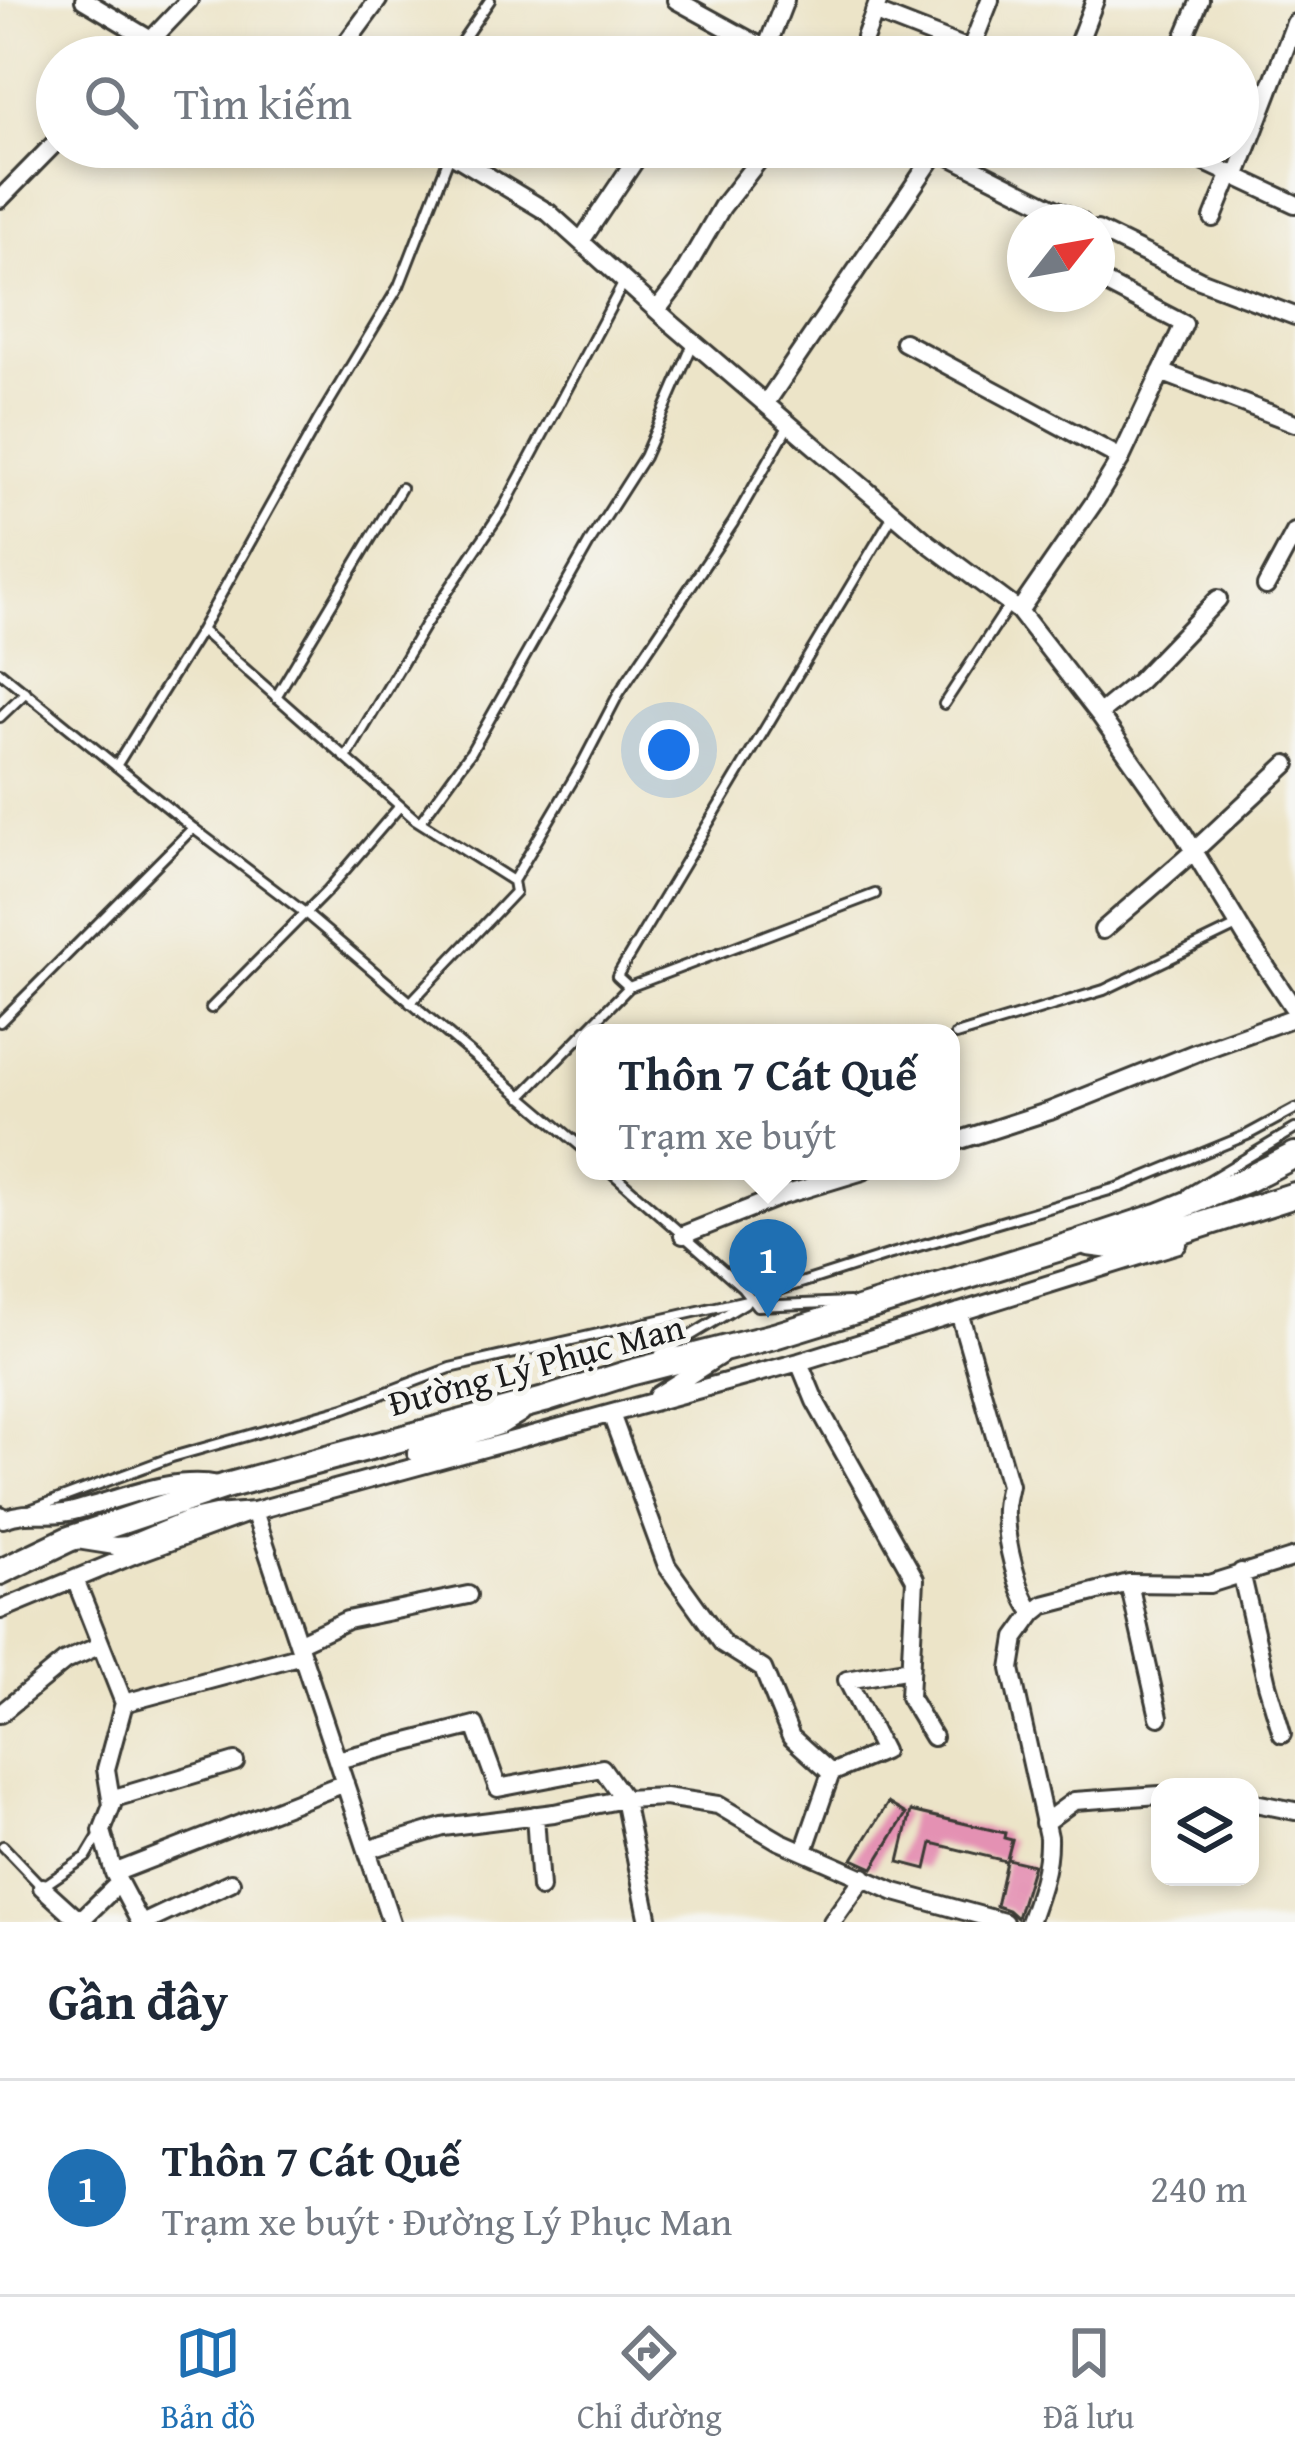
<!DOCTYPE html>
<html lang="vi">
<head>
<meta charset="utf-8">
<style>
	:root { --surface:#fff; --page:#f2f2f3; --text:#1f2937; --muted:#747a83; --line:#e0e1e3; --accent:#1f6fb2 }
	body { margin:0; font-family:"Gentium Book Plus",serif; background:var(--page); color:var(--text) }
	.controls { position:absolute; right:36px; bottom:36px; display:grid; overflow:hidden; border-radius:24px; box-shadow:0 6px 18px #0003 }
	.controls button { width:108px; height:108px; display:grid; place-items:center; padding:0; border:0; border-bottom:3px solid var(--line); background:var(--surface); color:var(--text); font:60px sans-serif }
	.compass { position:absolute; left:1007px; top:204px; width:108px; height:108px; border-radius:50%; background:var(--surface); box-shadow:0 6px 18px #0003; rotate:59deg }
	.you { position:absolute; left:669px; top:750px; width:42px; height:42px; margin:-30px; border:9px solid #fff; border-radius:50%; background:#1a73e8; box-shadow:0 0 0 18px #1a73e833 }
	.badge { display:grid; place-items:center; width:78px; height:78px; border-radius:50%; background:var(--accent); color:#fff; font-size:39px; font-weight:700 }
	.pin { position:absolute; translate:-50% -99px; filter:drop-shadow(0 3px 6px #0008) }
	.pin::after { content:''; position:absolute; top:63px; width:42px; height:36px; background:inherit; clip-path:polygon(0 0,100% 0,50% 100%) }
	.popup { position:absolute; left:576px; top:1024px; width:384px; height:156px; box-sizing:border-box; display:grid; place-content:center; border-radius:24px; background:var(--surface); filter:drop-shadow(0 3px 9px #0005); font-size:39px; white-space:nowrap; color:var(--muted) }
	.popup b { font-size:45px; color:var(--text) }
	.popup::after { content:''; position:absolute; left:50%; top:100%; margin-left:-24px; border:24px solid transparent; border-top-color:var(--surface) }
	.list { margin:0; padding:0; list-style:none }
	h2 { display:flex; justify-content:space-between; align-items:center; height:156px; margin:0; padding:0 48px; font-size:51px }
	h2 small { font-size:39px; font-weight:400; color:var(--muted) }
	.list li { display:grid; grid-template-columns:78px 1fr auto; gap:36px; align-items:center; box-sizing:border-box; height:216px; padding:0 48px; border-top:3px solid var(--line) }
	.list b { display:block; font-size:45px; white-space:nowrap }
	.list p { margin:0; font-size:39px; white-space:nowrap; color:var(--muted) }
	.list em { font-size:39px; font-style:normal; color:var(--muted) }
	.icon { flex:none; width:66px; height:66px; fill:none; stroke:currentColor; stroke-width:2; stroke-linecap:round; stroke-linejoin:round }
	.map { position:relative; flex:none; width:1295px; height:1922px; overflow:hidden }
	.search { position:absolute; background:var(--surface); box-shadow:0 6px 18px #0003; left:36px; right:36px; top:36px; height:132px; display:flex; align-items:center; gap:30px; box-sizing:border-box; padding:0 42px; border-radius:66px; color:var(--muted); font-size:45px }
	.sheet { height:372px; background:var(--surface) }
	nav { display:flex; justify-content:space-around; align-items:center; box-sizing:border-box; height:168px; border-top:3px solid var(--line); background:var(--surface); font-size:33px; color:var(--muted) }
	nav a { display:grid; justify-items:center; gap:6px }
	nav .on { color:var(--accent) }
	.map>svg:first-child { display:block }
</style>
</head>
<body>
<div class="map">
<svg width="1295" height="1922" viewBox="0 0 1295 1922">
	<rect width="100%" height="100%" fill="#f6f6f2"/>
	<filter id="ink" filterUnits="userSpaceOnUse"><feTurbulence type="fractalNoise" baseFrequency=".00833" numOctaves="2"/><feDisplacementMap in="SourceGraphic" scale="24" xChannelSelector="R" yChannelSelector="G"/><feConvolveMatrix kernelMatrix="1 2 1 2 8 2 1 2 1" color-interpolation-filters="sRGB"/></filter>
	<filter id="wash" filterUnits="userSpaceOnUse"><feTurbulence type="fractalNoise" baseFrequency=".004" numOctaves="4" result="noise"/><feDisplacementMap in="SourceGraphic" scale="48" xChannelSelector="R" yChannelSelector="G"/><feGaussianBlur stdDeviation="2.7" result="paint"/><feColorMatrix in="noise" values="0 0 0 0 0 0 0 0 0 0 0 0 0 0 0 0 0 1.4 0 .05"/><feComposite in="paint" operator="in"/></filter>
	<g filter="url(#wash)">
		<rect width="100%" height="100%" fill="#ece4c8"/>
		<g id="blocks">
			<path fill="#e491b3" d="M888,1803L906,1814L873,1868L853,1859Z
				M911,1811L1005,1833L1004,1838L1012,1840L1007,1859L1033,1865L1017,1918L1008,1910L996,1906L1006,1861L932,1843L926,1869L899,1862Z"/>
		</g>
	</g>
	<g filter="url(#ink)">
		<use href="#blocks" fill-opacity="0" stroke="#3b3a36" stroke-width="3"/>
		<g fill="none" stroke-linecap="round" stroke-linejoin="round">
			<defs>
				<path id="lane" d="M451,57L490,0
					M519,57L522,53
					M201,630L319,419L399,286L450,155
					M0,672L193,828L0,1022
					M276,697L401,488
					M944,704L1009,605
					M0,717L26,692
					M346,758L425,625L503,509L624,282
					M116,766L201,630L415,819L513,881L580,768L619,693L733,523L789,425
					M420,822L471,752L591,540L644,457L693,344
					M193,828L305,913L585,1150
					M629,987L875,894
					M410,1003L515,892L513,881
					M211,1008L327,891L400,806
					M956,1035L1104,990L1237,926
					M521,1097L629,987L617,976L893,515
					M610,1171L742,1287L757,1306L849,1302
					M1188,1193L1295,1129
					M660,1354L745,1303
					M32,1509L172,1457L345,1408L450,1368L751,1299L888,1255L1120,1187L1247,1135L1295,1109
					M3,1846L42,1887L86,1857L101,1832"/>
				<path id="street" d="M84,0L151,40L135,57
					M676,0L780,57
					M874,12L989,57
					M865,37L879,0
					M766,49L785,0
					M968,56L990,0
					M173,57L151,40L189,0
					M336,57L378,0
					M1073,57L1095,0
					M1176,57L1200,0
					M440,147L549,213L671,323L928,543L1019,611L1099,714L1183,833L1246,937L1295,1010
					M932,147L1081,222
					M1173,147L1295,204
					M1237,175L1295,23
					M0,199L57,141
					M1213,218L1231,173
					M1097,230L1200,280L1295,316
					M581,241L644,147
					M657,310L677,284L722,207L769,147
					M904,342L1121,458
					M1161,372L1295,423
					M766,403L940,147
					M1266,586L1295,532
					M1019,611L1095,501L1121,458L1184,324L1097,279
					M1099,714L1138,682L1218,599
					M1103,930L1194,851L1287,764
					M951,1143L1050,1111L1195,1053L1295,1017
					M683,1235L781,1196L863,1171
					M959,1312L1009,1485C1007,1495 1004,1505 1005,1515C1006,1541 1017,1594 1034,1613
					M799,1362L815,1401L915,1579L909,1697L933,1737
					M657,1396L721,1355
					M611,1414L667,1566L723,1644L763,1669L791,1737L831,1773L804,1851
					M416,1453L500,1426L521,1413
					M0,1515L3,1519C31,1509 45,1517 69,1512C117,1501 169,1475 219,1485
					M77,1540L115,1546L128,1545L188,1520L215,1514L254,1511L391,1922
					M1241,1572L1267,1684L1282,1734
					M75,1579L124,1703L106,1769L112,1805L102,1831L114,1873L140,1922
					M1129,1583L1159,1717
					M0,1610L133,1555L254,1511L799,1362L1178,1244
					M298,1643L347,1620L468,1595
					M124,1703L302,1655
					M0,1714L65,1661L101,1645
					M337,1760L475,1725L498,1788L602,1768L624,1799L649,1922
					M831,1773L883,1751L847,1680L910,1669
					M111,1799L235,1762
					M1250,1802L1295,1811
					M535,1815L540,1888
					M1044,1823L1074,1801L1160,1795
					M367,1850L443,1827L554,1813L624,1799L665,1797L718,1805L779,1841L895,1892L1004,1922
					M114,1873L345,1783
					M42,1887L75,1917H84L119,1883
					M146,1922L231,1882
					M832,1922L864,1877
					M1029,1922C1039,1894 1049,1867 1048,1837L1011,1669L1016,1638L1034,1613L1044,1605L1129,1583L1209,1584L1295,1557"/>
				<path id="secondary" d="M1088,1243L1119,1247L1164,1237L1295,1195
					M0,1572L69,1539L226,1486L544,1400L629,1373L774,1336L1080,1242L1158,1216L1248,1179L1295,1155"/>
			</defs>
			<use href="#lane" stroke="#3b3a36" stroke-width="14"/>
			<use href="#street" stroke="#3b3a36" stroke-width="22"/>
			<use href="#secondary" stroke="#3b3a36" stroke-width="30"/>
			<use href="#lane" stroke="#fff" stroke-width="8"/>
			<use href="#street" stroke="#fff" stroke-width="16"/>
			<use href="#secondary" stroke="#fff" stroke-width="24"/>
		</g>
	</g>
	<g text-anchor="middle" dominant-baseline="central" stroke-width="10" stroke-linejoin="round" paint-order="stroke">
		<g font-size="36" fill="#1c1c1c" stroke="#f6f6f2">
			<text transform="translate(536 1364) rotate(-15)">Đường Lý Phục Man</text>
		</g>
	</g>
</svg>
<div class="controls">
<button><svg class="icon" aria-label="layers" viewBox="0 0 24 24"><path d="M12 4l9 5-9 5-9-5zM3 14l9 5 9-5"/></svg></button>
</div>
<svg class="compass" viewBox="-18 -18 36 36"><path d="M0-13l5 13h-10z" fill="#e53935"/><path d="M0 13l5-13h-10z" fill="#747a83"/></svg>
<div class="you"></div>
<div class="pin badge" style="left:768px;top:1318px">1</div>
<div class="popup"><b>Thôn 7 Cát Quế</b>Trạm xe buýt</div>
<div class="search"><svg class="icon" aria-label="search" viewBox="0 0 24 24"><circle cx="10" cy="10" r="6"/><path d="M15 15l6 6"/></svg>Tìm kiếm</div>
</div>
<section class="sheet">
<h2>Gần đây<small></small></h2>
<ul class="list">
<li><span class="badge">1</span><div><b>Thôn 7 Cát Quế</b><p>Trạm xe buýt · Đường Lý Phục Man</p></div><em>240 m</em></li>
</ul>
</section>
<nav>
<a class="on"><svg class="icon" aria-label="map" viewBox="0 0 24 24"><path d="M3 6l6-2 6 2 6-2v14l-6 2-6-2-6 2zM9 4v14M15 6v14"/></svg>Bản đồ</a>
<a><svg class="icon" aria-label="directions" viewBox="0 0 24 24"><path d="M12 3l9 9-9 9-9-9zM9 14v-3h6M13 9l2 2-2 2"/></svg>Chỉ đường</a>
<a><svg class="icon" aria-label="saved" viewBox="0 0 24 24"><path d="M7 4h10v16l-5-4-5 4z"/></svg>Đã lưu</a>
</nav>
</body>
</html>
